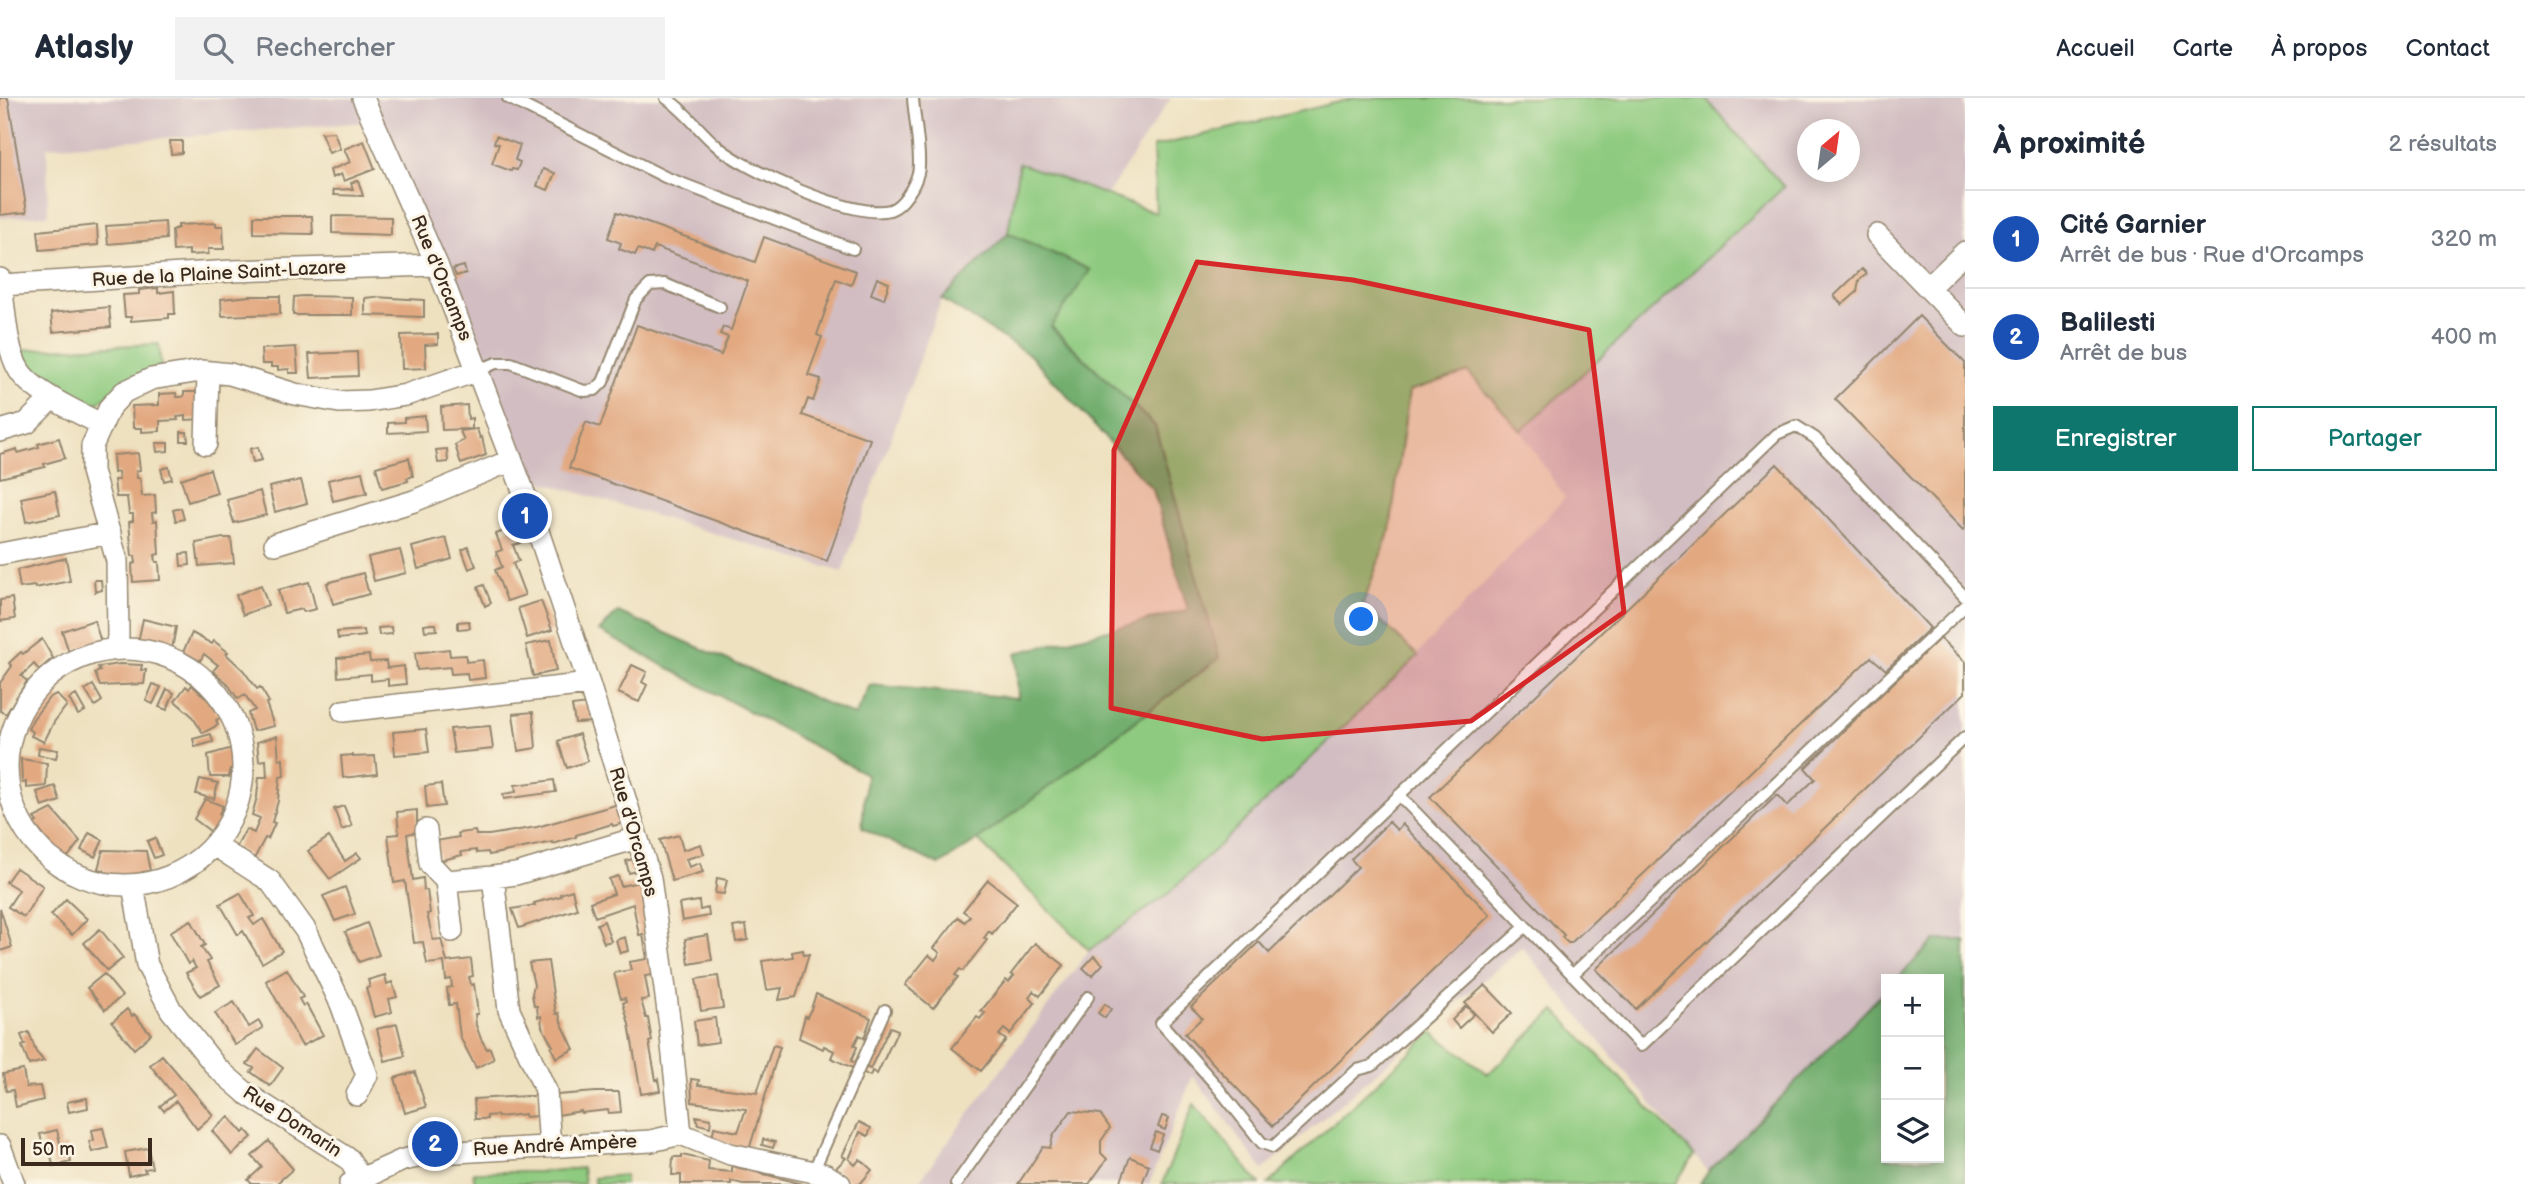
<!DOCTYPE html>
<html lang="fr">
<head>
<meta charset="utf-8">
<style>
	:root { --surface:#fff; --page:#f2f2f3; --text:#1f2937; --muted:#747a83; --line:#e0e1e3; --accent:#0f766e }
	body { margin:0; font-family:"Balsamiq Sans",sans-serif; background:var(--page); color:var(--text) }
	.controls { position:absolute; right:21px; bottom:21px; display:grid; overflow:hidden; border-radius:0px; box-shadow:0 4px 18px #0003 }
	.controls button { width:63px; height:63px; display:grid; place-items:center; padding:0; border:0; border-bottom:2px solid var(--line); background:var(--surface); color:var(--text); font:35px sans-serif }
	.compass { position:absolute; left:1797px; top:21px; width:63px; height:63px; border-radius:50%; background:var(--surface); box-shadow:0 4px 18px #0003; rotate:29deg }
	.scale { position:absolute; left:21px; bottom:18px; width:131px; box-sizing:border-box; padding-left:7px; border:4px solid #3b2a1e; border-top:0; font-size:19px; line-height:24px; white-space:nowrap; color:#3b2a1e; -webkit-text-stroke:5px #fcf5e5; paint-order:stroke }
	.you { position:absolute; left:1362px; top:522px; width:24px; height:24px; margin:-18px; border:5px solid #fff; border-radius:50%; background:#1a73e8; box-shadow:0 0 0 10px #1a73e833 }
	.badge { display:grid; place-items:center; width:46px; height:46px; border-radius:50%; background:var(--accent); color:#fff; font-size:23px; font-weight:700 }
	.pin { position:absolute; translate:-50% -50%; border:4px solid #fff; box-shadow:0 2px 7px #0006 }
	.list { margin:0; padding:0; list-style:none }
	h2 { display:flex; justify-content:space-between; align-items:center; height:91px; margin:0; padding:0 28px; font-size:30px }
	h2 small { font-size:23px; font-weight:400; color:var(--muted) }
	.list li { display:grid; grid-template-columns:46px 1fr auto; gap:21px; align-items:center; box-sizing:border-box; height:98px; padding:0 28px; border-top:2px solid var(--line) }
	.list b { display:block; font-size:26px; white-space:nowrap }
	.list p { margin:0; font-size:23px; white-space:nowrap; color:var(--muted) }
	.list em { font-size:23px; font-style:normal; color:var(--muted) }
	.actions { display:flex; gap:14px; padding:21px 28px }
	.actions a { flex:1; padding:16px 0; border:2px solid var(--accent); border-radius:0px; text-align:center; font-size:24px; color:var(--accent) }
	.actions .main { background:var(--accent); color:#fff }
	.icon { flex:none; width:38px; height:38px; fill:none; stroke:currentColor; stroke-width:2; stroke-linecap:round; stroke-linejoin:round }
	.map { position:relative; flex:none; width:1965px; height:1086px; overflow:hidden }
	header { display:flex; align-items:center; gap:42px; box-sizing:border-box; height:98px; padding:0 35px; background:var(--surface); border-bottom:2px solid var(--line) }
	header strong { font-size:33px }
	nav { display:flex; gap:38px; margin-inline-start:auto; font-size:24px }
	.search { width:490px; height:63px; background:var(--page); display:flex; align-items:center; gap:18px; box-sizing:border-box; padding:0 24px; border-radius:0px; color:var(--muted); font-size:26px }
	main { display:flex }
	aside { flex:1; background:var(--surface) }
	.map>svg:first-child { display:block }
</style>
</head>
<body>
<header>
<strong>Atlasly</strong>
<div class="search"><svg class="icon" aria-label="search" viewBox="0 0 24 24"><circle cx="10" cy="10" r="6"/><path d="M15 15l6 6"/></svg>Rechercher</div>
<nav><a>Accueil</a><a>Carte</a><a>À propos</a><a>Contact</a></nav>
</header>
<main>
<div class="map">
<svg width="1965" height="1086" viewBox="0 0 1965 1086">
	<rect width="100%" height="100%" fill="#fcf5e5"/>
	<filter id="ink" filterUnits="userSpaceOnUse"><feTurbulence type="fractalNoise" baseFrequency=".0143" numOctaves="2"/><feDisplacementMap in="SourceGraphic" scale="14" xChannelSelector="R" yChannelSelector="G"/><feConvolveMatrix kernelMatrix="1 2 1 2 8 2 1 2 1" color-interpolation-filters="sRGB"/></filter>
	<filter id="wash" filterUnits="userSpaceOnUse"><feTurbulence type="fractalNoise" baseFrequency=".00686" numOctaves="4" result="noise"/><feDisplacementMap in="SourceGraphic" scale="28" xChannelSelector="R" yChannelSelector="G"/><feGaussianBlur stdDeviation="1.57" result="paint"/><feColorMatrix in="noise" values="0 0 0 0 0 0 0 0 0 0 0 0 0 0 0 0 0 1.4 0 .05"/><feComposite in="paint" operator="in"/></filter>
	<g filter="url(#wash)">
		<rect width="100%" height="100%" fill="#eee1c0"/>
		<path fill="#d2bec2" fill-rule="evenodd" d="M0,0H1171L1073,148L976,166L942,201L842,474L536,382L367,24L47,49L48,117L0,120Z
			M1705,0H1965V842H1935L1897,881H1886V892L1708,1074L1522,849L1263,1072L1193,978L1149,1086H917L1089,852L1168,796L1388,587L1565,400L1521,333L1784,90ZM1808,32H1850V74H1808Z"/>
		<path fill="#8eca7f" stroke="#647a4e" stroke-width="2" d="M1355,0H1705L1784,89L1521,333L1468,274L1409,293L1390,432L1363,506L1418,558L1168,796L1089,852L978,742L1219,560L1155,328L1051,228L1090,172L1008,135L1019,65L1156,115L1153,49Z
			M159,246L161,269L128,284L96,306C58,298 40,287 22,252Z
			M1555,912L1694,1057L1675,1086H1268L1432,934L1488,976Z
			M1194,1006L1260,1086H1162Z
			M582,1070L584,1086H475L473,1074H539Z
			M625,1077V1086H594V1080Z"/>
		<path fill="#72ae6e" stroke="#566c46" stroke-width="2" d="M1008,135L1090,172L1051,229L1155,328L1219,560L978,742L939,767L862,730L866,676L599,533L618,514L855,618L870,587L1018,600L1016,555L1188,512L1153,392L1031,258L942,201Z
			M1935,842H1965V1086H1700L1708,1074L1886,892V1060H1939V881H1897Z"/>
		<g id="blocks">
			<path fill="#e2a981" d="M0,0H8L27,114L0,117Z
				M334,34L340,51L329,55L321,35Z
				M496,38L520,47L515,62L520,64L517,72L512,71L511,73L492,66L499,46L494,45Z
				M170,43H182V55L171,56Z
				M364,43L375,71L344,83L341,76L332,80L330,72L350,64L344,51Z
				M543,71L555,75L548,92L537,88Z
				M358,82L363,98L334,97L333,92L353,91L351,85Z
				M617,114L755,164L764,139L856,173L851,187L836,181L817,237L822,239L808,277L821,281L813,303L808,301L802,317L870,341L827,463L569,370L586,324L600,329L637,227L721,257L728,239L720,236L723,229L731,232L748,183L655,149L652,156L638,151L635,157L619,151L621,145L608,140Z
				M254,118H312L313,136L254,135Z
				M332,118L391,119V137L332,135Z
				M165,124L166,141L108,146L106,128Z
				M216,125V128H223L224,151H208V156L189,157V152L173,153L172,132L178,130V127Z
				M97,127L98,147L40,152L38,133Z
				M464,168L466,175L456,178L453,171Z
				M1862,171L1867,176L1859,182L1857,194L1842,207L1834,198Z
				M877,180L889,185L884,201L871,196Z
				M158,190V195L174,193L175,216H169V220L131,223V219H125L123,197L139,196V192Z
				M250,198H280V216L222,218L221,201Z
				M303,198L352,199V217H293L294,199Z
				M375,199L424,202V219L365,217V200Z
				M109,209L111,229L53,234L51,215Z
				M1919,218L1965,265V430L1963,432L1835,301Z
				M438,236V246L425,247L426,270L402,271L401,237Z
				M296,249L298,275H289V271L278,272V269H271V266H262L261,251Z
				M357,254L358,278L311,280L309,256Z
				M184,294H202L203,321L185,322V318L177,319L178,322L160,323V333L142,334V330H133L132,308L159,307V296L176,295L177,299H181L184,298Z
				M467,307L468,321L472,320V331L442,332L441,309Z
				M425,318L426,333L388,335V325L404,324V320Z
				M477,331L480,340L482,339L486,357L461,366L455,347L464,342L460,333Z
				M181,334H187L188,343H181Z
				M59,340L65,360L44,366L45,369L0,380V356L17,351L18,355L39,349L38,346Z
				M156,345H168V353L157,354Z
				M258,349L262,362L253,364L250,351Z
				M447,351L448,364L438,365L436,352Z
				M138,355L140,372L136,373L137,380H140L142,398L155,397L156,414L152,415L153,423L157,422L159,456L155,457L156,464H159L160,482L133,484L132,466L136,465L135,458H132L129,424L133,423V416H129L127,399H116L114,382H119L118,374L114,375L113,357Z
				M409,360L413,378L407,380L408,383L382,390L376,369Z
				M1777,366L1930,530L1886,572L1871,559L1571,845H1568L1562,839L1564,837L1430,699Z
				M169,369L172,381L164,383L161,371Z
				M210,371L217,395L188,404L181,381Z
				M362,374L367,395L333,403L328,382Z
				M301,382L307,405L275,414L269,389Z
				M55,393L60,417L26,424L21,400Z
				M260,393L266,417L234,425L227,402Z
				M181,410L184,421L176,423L173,412Z
				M514,429L520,445L513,447L519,463L513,465L525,497L507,503L495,472L502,469L496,454L502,452L496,436Z
				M223,440H231L234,465L199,468L196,445Z
				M446,440L452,461L418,471L412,449Z
				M468,449L476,468L469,471L462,452Z
				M400,452L406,475L374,483L368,459Z
				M189,455L190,467L181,468L180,456Z
				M66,460L70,483L35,490V488L20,490L17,472Z
				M363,475L369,496L333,506L327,485Z
				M94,482H101L102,492L95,494Z
				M309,484L316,511L303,514L302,511L284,515L278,492Z
				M261,487L268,507L243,517L236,497Z
				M484,487L491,505L485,508L478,489Z
				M12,500L15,521L0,523V502Z
				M541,503L552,532L527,540L518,510Z
				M143,521L176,529L172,551L138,544Z
				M94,522L101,544L69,554L62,533Z
				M469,523L470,530L458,531V524Z
				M431,526H436L437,532L425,533L424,527Z
				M391,529L392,536L379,537L378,530Z
				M364,532L365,538L338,541L337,534Z
				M192,535L212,546L214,543L228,554L226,556L243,572L257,591L260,589L269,604L266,605L274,628L253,633L248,615L255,612L245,597L238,601L227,585L213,573L218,567L204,556L200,563L183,554Z
				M1940,540L1965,564V595L1636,911L1596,871L1777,697L1787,708L1815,681L1805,670Z
				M42,541L53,560L39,572L34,566L21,578L27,583L6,616L0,613V585L12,568L9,565L21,554L23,556Z
				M551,542L556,573L533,578L526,547Z
				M449,551L450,558L466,557V564L483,562L485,580L468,582L467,575L451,576L450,569L417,572L415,555Z
				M369,557L370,564L386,563L387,570L404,568L406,586L388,588V581L371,583V576L338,579L337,560Z
				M120,566L142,567L141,572H146L144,586L100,588L95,575L100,573L98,569Z
				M632,567L647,574L642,584L647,587L639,604L618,595Z
				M153,586L161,589L153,606L146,603Z
				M93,587L102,603L95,608L85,592Z
				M192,587L208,602L221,620L216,622L218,627L203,635L191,617L175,603L186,588L189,591Z
				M167,591L174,595L167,612L159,609Z
				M56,596L67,607L54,624L44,644L31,638L33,634L28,631L33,621L49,600Z
				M76,597L85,613L78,617L69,601Z
				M588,606L593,624L575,625L572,608Z
				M533,614L536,650L518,653L513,616Z
				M490,628L493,651L454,655L450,631Z
				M426,631L429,654L395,657L393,634Z
				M211,636L213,644L195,649L193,641Z
				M579,636L588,663L567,670L558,643Z
				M277,638L279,662L283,661L284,678L280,679L278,703L272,724L275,725L268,741L265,740L254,761L236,750L246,731L254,735L260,720L252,717L257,699L259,679H267L266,662L259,663L257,644Z
				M39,649L58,652L56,660L38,657Z
				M232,650L233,671H230L229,679H210L208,657Z
				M353,657V659L375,658L377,676L343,680L341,658Z
				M21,661L47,665L46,688L26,690V684L22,685Z
				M200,681L218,685L214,701L196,696Z
				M554,682L556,694L504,701L503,696L516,694L515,687Z
				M441,686L444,708L427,710L425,688Z
				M55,688L60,703L42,709L37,694Z
				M205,701L223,708L219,716L223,718L214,736L194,721Z
				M619,706L624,725L613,728L612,726L576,737V739L553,746V744L489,757L488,754L477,755L476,752L461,754L462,757L439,763L436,743L459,739L458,735L475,733L476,737H489L537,729Z
				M344,708L352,728L342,732L334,711Z
				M52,711L80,743L68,759L56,753L34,726L37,724L34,720Z
				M417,712V734L407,736L413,782L423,780L424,792H427L430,815L427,816L433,842L441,841L447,864L471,861L473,878L469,879L471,887L474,886L478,916H475L476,927L481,941L487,951L490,950L494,961L476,970L460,939L456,906L449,907L447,890L452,889L451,881L446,882L444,864L427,866L423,844L414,845L405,783L394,785L388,737L399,736L397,714Z
				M1389,724L1397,732L1402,726L1490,817L1273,1028L1185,936L1202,920L1191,909L1259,844L1269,855L1358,769L1351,761Z
				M89,735L103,742L95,759L81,752Z
				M679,737L683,752L701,746L704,756L686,761L689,769L700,765L703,774L672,783L660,742Z
				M329,739L345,763L357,755L361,760L330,781L308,753Z
				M155,740L162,757L154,760L147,743Z
				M103,752L146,753L150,773L143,774L144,778L123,780L103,776L104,772L98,771Z
				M636,760L640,772L629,775L626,763Z
				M16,770L43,788L24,819L8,809L19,792L6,784Z
				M618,778L621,788L643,783L659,876L645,878L649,901L641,902L646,920H648L652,943L649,944L656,982L658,981L660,993L641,996L629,926L623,905L626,904L625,900L621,901L614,875L631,872L629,864L647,861L643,836L639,837L633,806L595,819L590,804L614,796L609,781Z
				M717,780L727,782L724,796L715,795Z
				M988,782L1017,805L992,836L989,833L984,840L987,842L963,873L960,871L955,877L958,879L933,910L905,887L929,857L935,862L940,855L934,850L958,819L965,824L970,818L963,813Z
				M345,789L355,816L335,823L323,798Z
				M572,792L577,811L519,830L512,811L535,807L534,805L561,798L560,796Z
				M240,795L254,818L249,820L254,827L263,821L282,853L262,865L243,833L238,837L220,806Z
				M66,801L87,821L72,837L51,817Z
				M699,803L700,812L708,810L709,818L682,823L679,806Z
				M0,810L12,849L0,853Z
				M191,822L205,847L201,849L210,862L207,864L220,887L200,898L186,875L196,870L192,863L188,866L170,834Z
				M604,823L611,843L604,845L597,826Z
				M367,825L379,857L359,864L345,834Z
				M746,827L748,842L736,844L733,829Z
				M100,831L123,860L107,873L84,845Z
				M708,837L712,862L689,866L685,841Z
				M625,839L628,853L620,855L616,842Z
				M1035,845L1064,867L1040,898L1033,893L1029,899L1035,905L1010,936L1004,931L999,937L1006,942L981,973L952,950L977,919L980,921L985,915L981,913L1006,882L1009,884L1014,878L1011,876Z
				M803,852L804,857L809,856L796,899L779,902L782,890L767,892L762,863L793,859L792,854Z
				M1094,858L1103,866L1092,878L1083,870Z
				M548,863L556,916L559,915L561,924L574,951L556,960L551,949L553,948L542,929L541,918L538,919L537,908H534L532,896L534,887L529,865Z
				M287,871L303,899L299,901L303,908L306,906L323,937L302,948L266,883Z
				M104,876L122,898L105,912L87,890Z
				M385,877L387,886L392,884L397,899L389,901L392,914L374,919L366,890L370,889L368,882Z
				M718,878L723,910L701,913L696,881Z
				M1485,887L1512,915L1492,934L1465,905Z
				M816,896L871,920L864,940L859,937L854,947L857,949L851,963L870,971L890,929L898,932L877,976L872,973L870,978L831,960L834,953L824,948L823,951L799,940L805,918L807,919L811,911Z
				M234,904L249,929L259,923L263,930L235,947L215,915Z
				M1105,906L1111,911L1105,920L1098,915Z
				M1466,908L1474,916L1459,930L1452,922Z
				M127,911L132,918L134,916L151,936L134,951L112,924Z
				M715,920L718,944L697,947L694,923Z
				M397,926L405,958L385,963L377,931Z
				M29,934L36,954L44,963L29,967L22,948L25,947L21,937Z
				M773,947L780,949L749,1052L712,1040L714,1029L738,1034L746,1011L692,1004L691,981L699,982L698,987L757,995Z
				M258,951L283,970L270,988L251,974L254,970L247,966Z
				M162,957L213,1017L197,1031L176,1003L164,1013L160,1008L174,997L150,967Z
				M23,972L26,989L40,988L43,1002L16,1009L13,992L6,993L3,976Z
				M415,974L426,1009L405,1015L395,980Z
				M596,994H619L621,1014L609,1015L608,1012L581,1015V1013L558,1017L557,997Z
				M527,998H536L537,1018L525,1019V1016L498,1019L497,1017L487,1018V1021H475L474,1001Z
				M87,1000L88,1010L69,1014L67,1004Z
				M1071,1013L1100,1016L1110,1030L1101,1043V1055L1107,1061L1089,1086H1018L1043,1049L1050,1050L1053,1038Z
				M696,1018L711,1021L710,1029L698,1026Z
				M1162,1018L1169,1020L1165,1032L1158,1029Z
				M229,1019L243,1035L246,1032L252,1039L232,1057L212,1033Z
				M859,1024L871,1030L868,1038L860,1034L849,1061L855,1067L860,1061L872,1072L860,1086H851L836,1070L846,1060L842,1058Z
				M103,1030L108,1050L92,1054L89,1043L94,1042L92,1032Z
				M57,1032L61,1049L67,1047L71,1064L53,1068L50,1051L44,1052L40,1036Z
				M1156,1034L1163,1037L1157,1052L1150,1049Z
				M763,1041L775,1044L773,1050L762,1047Z
				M269,1043L293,1071L276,1086H252L248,1082L262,1069L252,1058Z
				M148,1050L152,1070L144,1071L146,1074L129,1078L125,1054Z
				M682,1057L709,1063L708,1072L732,1074V1068L803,1086H743L731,1083V1086H681V1077H672L673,1059H682Z
				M1130,1059L1149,1067L1142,1086H1120Z"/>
		</g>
	</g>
	<g filter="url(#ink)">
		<use href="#blocks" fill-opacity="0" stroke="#94866f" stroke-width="2"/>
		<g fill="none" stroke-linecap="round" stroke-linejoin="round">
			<defs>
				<path id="lane" d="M508,0L665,79L853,151
					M666,0C686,13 699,33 717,48C745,72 854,122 890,112C903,108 915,87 918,75C922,60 914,18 913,0
					M479,272L496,265H511L584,293L595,292L603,284L636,201L650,187L665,186L720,209
					M1399,697L1641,948L1965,639
					M1525,829L1372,968L1357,972L1273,1049L1262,1045L1215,986L1161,925L1777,336L1796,328L1815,340L1965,499
					M1572,877L1965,508
					M813,1074L885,912
					M956,1086L1088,899"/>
				<path id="street" d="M363,0L437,167L534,421L589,586L650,780L670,928L681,1036
					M1877,137L1965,228
					M0,181C5,207 5,249 19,272C31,293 79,315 101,326
					M1,187L232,173L437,167
					M1928,190L1965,154
					M0,333L27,325L52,300
					M206,346L208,274
					M275,446L414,403L512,362
					M0,456L110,435
					M116,551L118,538L117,463L92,373V348L110,309L124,294L151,281L201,273L230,276L295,296L339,304L369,303L406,297L479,272
					M7 669a118 118 0 1 1 236 0a118 118 0 1 1-236 0Z
					M343,613L589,586
					M426,732L430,766L446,783L452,833
					M214,747L270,783L306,833L341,906L367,977L357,997
					M446,783L493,779
					M133,787L147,867L171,912L217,970L247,996L349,1061L360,1080
					M681,1036L730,1056L814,1074L826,1077L840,1086
					M0,1048L14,1086
					M550,1049L546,993L509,912L493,779L516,776L637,740
					M350,1086L403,1062L438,1055L651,1043L681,1036"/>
			</defs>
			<use href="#lane" stroke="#94866f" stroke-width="14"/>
			<use href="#street" stroke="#94866f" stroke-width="24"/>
			<use href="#lane" stroke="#fff" stroke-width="10"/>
			<use href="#street" stroke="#fff" stroke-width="21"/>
		</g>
	</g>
	<path fill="#d62828" fill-opacity="0.2" stroke="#d62828" stroke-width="5" stroke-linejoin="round" d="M1197,164L1353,182L1589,232L1624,514L1471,623L1262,641L1111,610L1114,352Z"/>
	<g text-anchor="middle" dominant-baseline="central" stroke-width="6" stroke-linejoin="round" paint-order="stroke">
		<g font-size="19" fill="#3b2a1e" stroke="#fcf5e5">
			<text transform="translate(219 176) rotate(-3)">Rue de la Plaine Saint-Lazare</text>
			<text transform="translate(441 180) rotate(68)">Rue d'Orcamps</text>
			<text transform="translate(633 734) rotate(74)">Rue d'Orcamps</text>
			<text transform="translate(292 1024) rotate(33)">Rue Domarin</text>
			<text transform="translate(555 1048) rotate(-3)">Rue André Ampère</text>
		</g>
	</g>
</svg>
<div class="controls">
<button>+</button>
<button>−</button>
<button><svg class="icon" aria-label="layers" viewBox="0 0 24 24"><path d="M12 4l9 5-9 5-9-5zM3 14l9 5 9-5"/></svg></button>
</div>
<svg class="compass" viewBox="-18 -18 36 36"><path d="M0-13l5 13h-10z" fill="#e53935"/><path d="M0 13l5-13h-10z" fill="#747a83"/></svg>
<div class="scale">50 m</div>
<div class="you"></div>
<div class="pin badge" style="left:525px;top:418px;background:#1a4fb4">1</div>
<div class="pin badge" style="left:435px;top:1046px;background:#1a4fb4">2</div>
</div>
<aside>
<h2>À proximité<small>2 résultats</small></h2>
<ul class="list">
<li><span class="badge" style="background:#1a4fb4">1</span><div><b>Cité Garnier</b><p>Arrêt de bus · Rue d'Orcamps</p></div><em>320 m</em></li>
<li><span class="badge" style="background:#1a4fb4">2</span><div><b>Balilesti</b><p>Arrêt de bus</p></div><em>400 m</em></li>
</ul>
<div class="actions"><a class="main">Enregistrer</a><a>Partager</a></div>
</aside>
</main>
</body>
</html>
